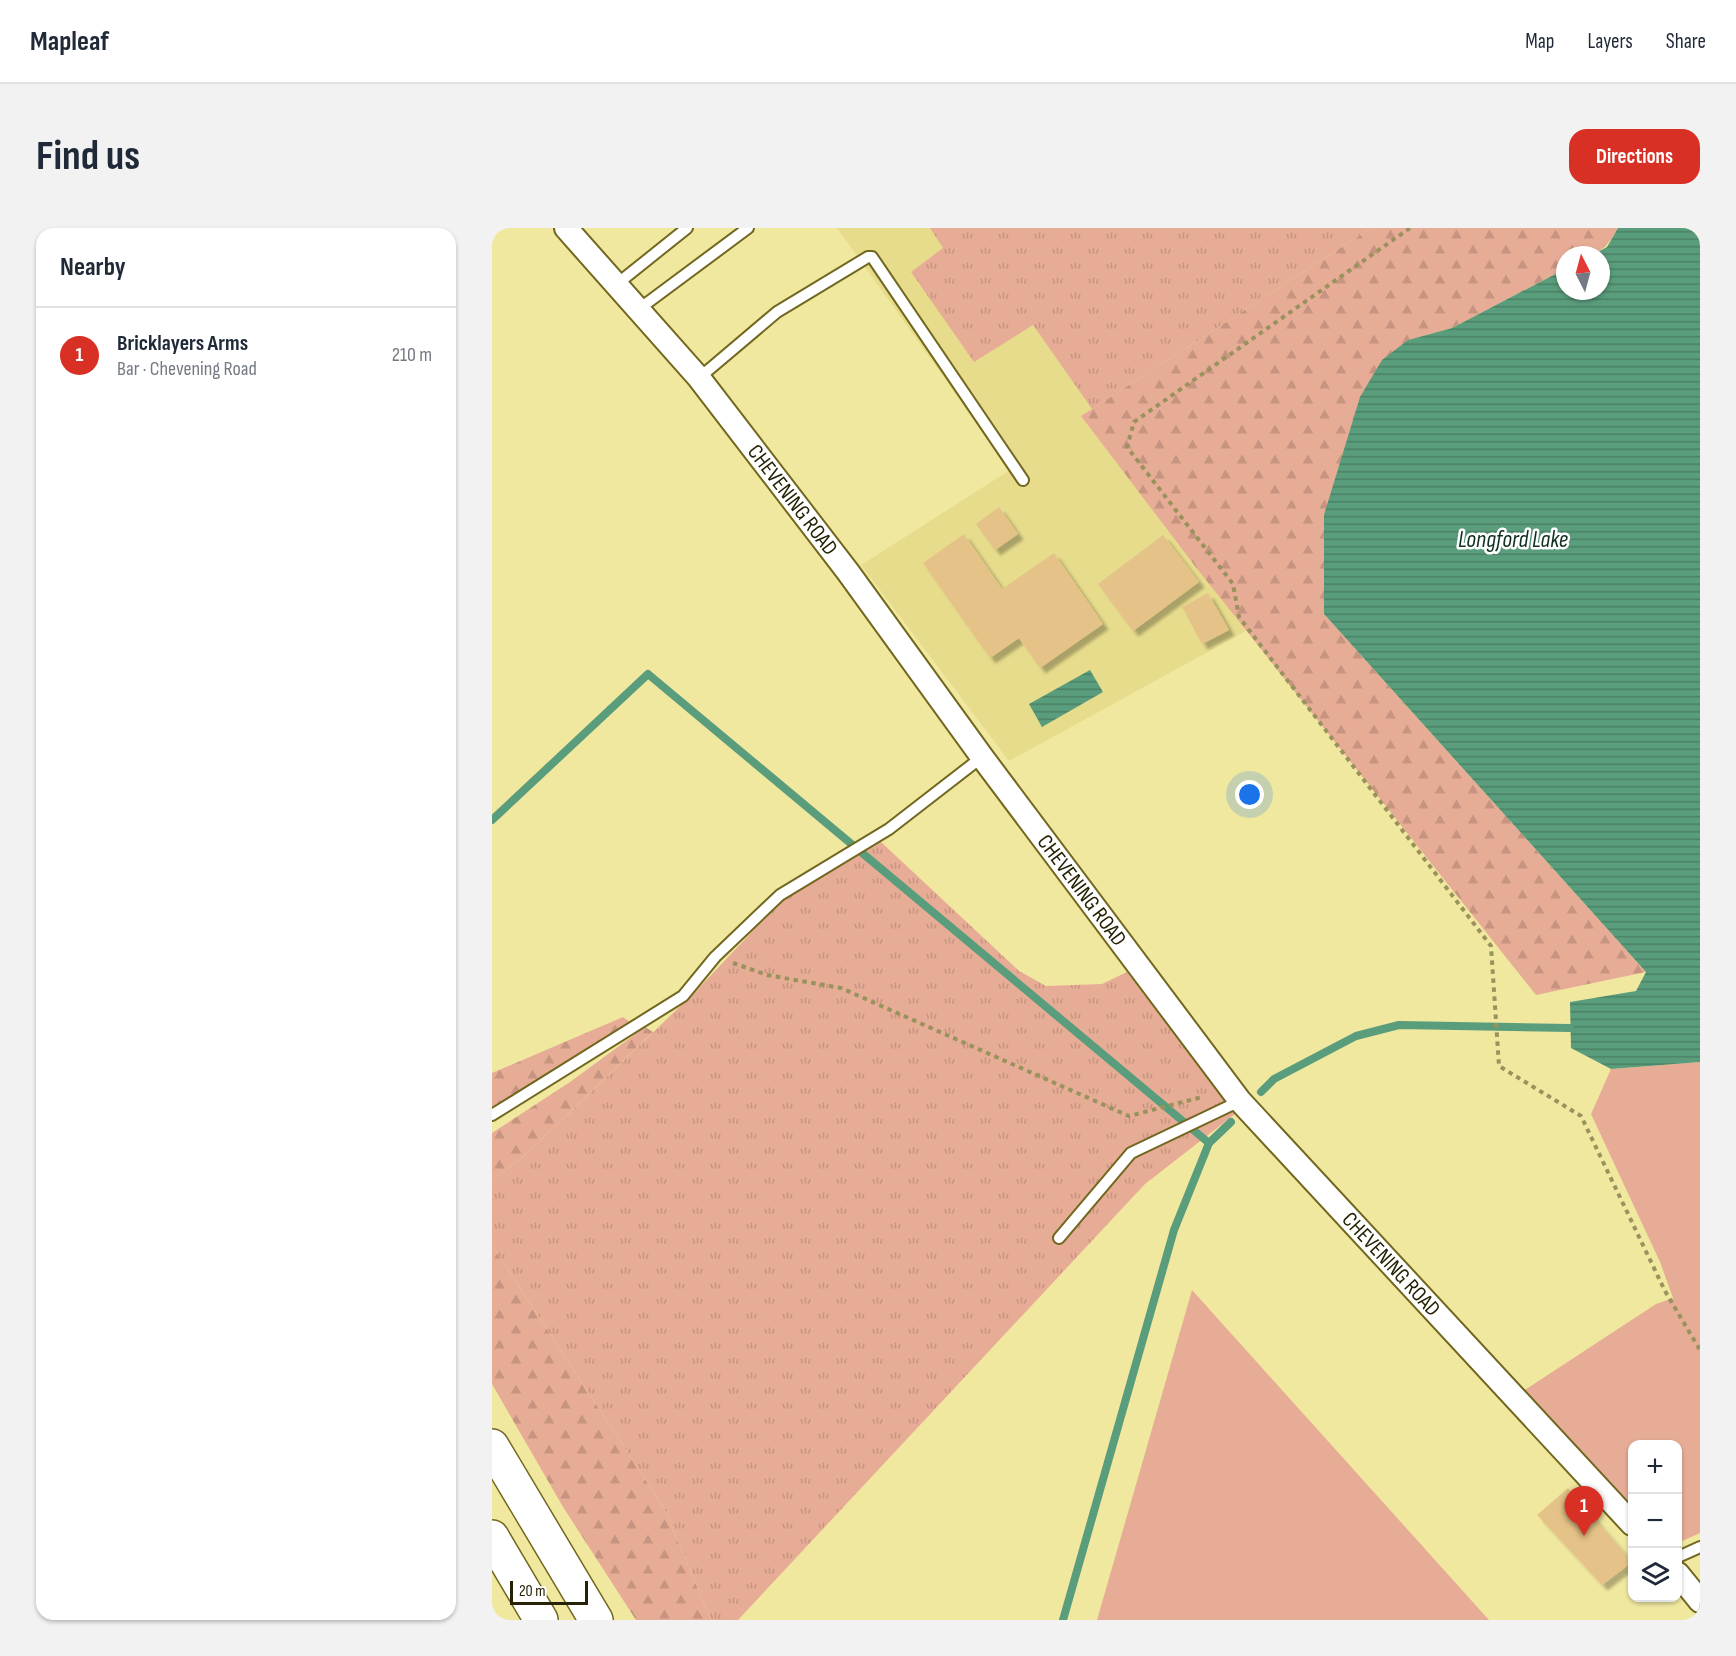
<!DOCTYPE html>
<html lang="en">
<head>
<meta charset="utf-8">
<style>
	:root { --surface:#fff; --page:#f2f2f3; --text:#1f2937; --muted:#747a83; --line:#e0e1e3; --accent:#d93025 }
	body { margin:0; font-family:"Sofia Sans Condensed",sans-serif; background:var(--page); color:var(--text) }
	.controls { position:absolute; right:18px; bottom:18px; display:grid; overflow:hidden; border-radius:12px; box-shadow:0 2px 4px #0004 }
	.controls button { width:54px; height:54px; display:grid; place-items:center; padding:0; border:0; border-bottom:2px solid var(--line); background:var(--surface); color:var(--text); font:30px sans-serif }
	.compass { position:absolute; left:1064px; top:18px; width:54px; height:54px; border-radius:50%; background:var(--surface); box-shadow:0 2px 4px #0004; rotate:354deg }
	.scale { position:absolute; left:18px; bottom:15px; width:78px; box-sizing:border-box; padding-left:6px; border:3px solid #262205; border-top:0; font-size:16px; line-height:21px; white-space:nowrap; color:#262205; -webkit-text-stroke:4px #fff; paint-order:stroke }
	.you { position:absolute; left:758px; top:567px; width:21px; height:21px; margin:-15px; border:4px solid #fff; border-radius:50%; background:#1a73e8; box-shadow:0 0 0 9px #1a73e833 }
	.badge { display:grid; place-items:center; width:39px; height:39px; border-radius:50%; background:var(--accent); color:#fff; font-size:20px; font-weight:700 }
	.pin { position:absolute; translate:-50% -50px; filter:drop-shadow(0 2px 3px #0008) }
	.pin::after { content:''; position:absolute; top:32px; width:21px; height:18px; background:inherit; clip-path:polygon(0 0,100% 0,50% 100%) }
	.list { margin:0; padding:0; list-style:none }
	h2 { display:flex; justify-content:space-between; align-items:center; height:78px; margin:0; padding:0 24px; font-size:26px }
	h2 small { font-size:20px; font-weight:400; color:var(--muted) }
	.list li { display:grid; grid-template-columns:39px 1fr auto; gap:18px; align-items:center; box-sizing:border-box; height:96px; padding:0 24px; border-top:2px solid var(--line) }
	.list b { display:block; font-size:22px; white-space:nowrap }
	.list p { margin:0; font-size:20px; white-space:nowrap; color:var(--muted) }
	.list em { font-size:20px; font-style:normal; color:var(--muted) }
	.icon { flex:none; width:33px; height:33px; fill:none; stroke:currentColor; stroke-width:2; stroke-linecap:round; stroke-linejoin:round }
	.map { position:relative; flex:none; width:1208px; height:1392px; overflow:hidden; border-radius:18px }
	header { display:flex; align-items:center; gap:36px; box-sizing:border-box; height:84px; padding:0 30px; background:var(--surface); border-bottom:2px solid var(--line) }
	header strong { font-size:28px }
	nav { display:flex; gap:33px; margin-inline-start:auto; font-size:21px }
	.intro { display:flex; align-items:center; justify-content:space-between; box-sizing:border-box; height:144px; padding:0 36px }
	h1 { margin:0; font-size:42px }
	.button { padding:15px 27px; border-radius:18px; background:var(--accent); color:#fff; font-size:21px; font-weight:700 }
	main { display:flex; gap:36px; padding:0 36px }
	aside { flex:1; background:var(--surface); border-radius:18px; box-shadow:0 2px 4px #0004 }
	.map>svg:first-child { display:block }
</style>
</head>
<body>
<header>
<strong>Mapleaf</strong>
<nav><a>Map</a><a>Layers</a><a>Share</a></nav>
</header>
<div class="intro"><h1>Find us</h1><a class="button">Directions</a></div>
<main>
<aside>
<h2>Nearby<small></small></h2>
<ul class="list">
<li><span class="badge">1</span><div><b>Bricklayers Arms</b><p>Bar · Chevening Road</p></div><em>210 m</em></li>
</ul>
</aside>
<div class="map">
<svg width="1208" height="1392" viewBox="0 0 1208 1392">
	<defs>
		<pattern id="forest-firs" width="22" height="20" patternUnits="userSpaceOnUse" patternTransform="scale(1.5)"><rect width="22" height="20" fill="#e7ac96"/><path d="M5 1l3.5 6h-7zM16 11l3.5 6h-7z" fill="#c69480"/></pattern>
		<pattern id="park-tufts" width="24" height="20" patternUnits="userSpaceOnUse" patternTransform="scale(1.5)"><rect width="24" height="20" fill="#e7ac96"/><path d="M3 7l-1-3M5 7V3M7 7l1-3M15 17l-1-3M17 17v-4M19 17l1-3" fill="none" stroke="#c69480"/></pattern>
		<pattern id="water-rules" width="6" height="5" patternUnits="userSpaceOnUse" patternTransform="scale(1.5)"><rect width="6" height="5" fill="#5a9d7c"/><path d="M0 2.5h6" fill="none" stroke="#4a8064"/></pattern>
		<filter id="shadow"><feDropShadow dx="5.5" dy="5.5" stdDeviation="1.5" flood-color="#0004"/></filter>
	</defs>
	<rect width="100%" height="100%" fill="#f1e8a0"/>
	<path fill="#e7dc8c" d="M345,0H879L589,188L754,403L517,533L369,337L518,242Z"/>
	<path fill="#e7ac96" d="M1208,834V1305L1186,1315V1216H1140V1280L1028,1165L1164,1076L1181,1070L1168,1034L1099,886L1119,841Z
		M700,1062L997,1392H605Z"/>
	<path fill="url(#forest-firs)" d="M879,0H1126C1111,27 1103,27 1073,27V41L960,100L916,112L832,287V386L1154,744L1044,767L706,342L589,188Z
		M131,789L138,794L0,880V845Z
		M153,799L161,804L31,929L0,952V905L78,854Z
		M0,1017L172,1280L219,1392H144L71,1279L0,1156Z"/>
	<path fill="url(#park-tufts)" d="M438,0H879L600,181L541,97L482,134L419,44L451,20Z
		M389,614L527,743L554,758L610,756L635,744L743,886L653,956L246,1392H219L172,1280L0,1017V952L31,929L203,764L287,675Z"/>
	<path fill="url(#water-rules)" d="M1126,0H1208V834L1119,841L1079,820L1078,774L1144,763L1154,744L832,386V287L868,169L890,132L916,112L960,100L1073,41V63H1109V27H1100L1115,19Z
		M598,442L611,464L550,499L537,476Z"/>
	<g fill="none" stroke-linecap="round" stroke-linejoin="round">
		<path stroke="#5a9d7c" stroke-width="8" d="M0,592L156,446L717,915
			M769,864L782,851L864,808L907,797L1078,800
			M571,1392L682,1002L717,915L739,894"/>
	</g>
	<path fill="#e5c388" filter="url(#shadow)" d="M507,279L526,306L503,322L484,296Z
		M472,306L510,361L562,325L611,396L548,440L527,410L498,430L431,335Z
		M671,307L707,354L641,403L606,356Z
		M716,365L737,402L710,416L690,379Z
		M1076,1260L1140,1334L1110,1357L1045,1287Z"/>
	<g fill="none" stroke-linecap="round" stroke-linejoin="round">
		<defs>
			<path id="lane" d="M125,56L195,0
				M147,81L256,0
				M207,150L285,84L376,29H380L531,252
				M0,887L191,768L223,729L288,667L397,601L490,529
				M567,1010L639,925L748,873
				M1186,1329L1208,1319"/>
			<g id="street">
				<path id="s1" d="M74,0L207,150L356,344L490,529L748,873L1140,1296"/>
				<path d="M1186,1346L1208,1373"/>
			</g>
			<path id="highway" d="M0,1218L104,1392
				M0,1309L49,1392"/>
		</defs>
		<use href="#lane" stroke="#71671f" stroke-width="14"/>
		<use href="#street" stroke="#71671f" stroke-width="26"/>
		<use href="#highway" stroke="#71671f" stroke-width="36"/>
		<path stroke="#99925d" stroke-width="4" stroke-dasharray="4.5 4.5" stroke-linecap="butt" d="M918,0L642,194L635,219L741,356L747,389L999,718L1007,838L1089,888L1173,1063L1208,1122
			M241,735L275,747L349,760L637,888L710,869"/>
		<use href="#lane" stroke="#fff" stroke-width="10"/>
		<use href="#street" stroke="#fff" stroke-width="22"/>
		<use href="#highway" stroke="#fff" stroke-width="33"/>
	</g>
	<g text-anchor="middle" dominant-baseline="central" stroke-width="5" stroke-linejoin="round" paint-order="stroke">
		<g font-size="22" fill="#262205" stroke="#fff">
			<text stroke="none"><textPath href="#s1" startOffset="354">CHEVENING ROAD</textPath></text>
			<text stroke="none"><textPath href="#s1" startOffset="840">CHEVENING ROAD</textPath></text>
			<text stroke="none"><textPath href="#s1" startOffset="1326">CHEVENING ROAD</textPath></text>
		</g>
		<g font-size="24" font-style="italic" fill="#113022" stroke="#fff">
			<text x="1021" y="311">Longford Lake</text>
		</g>
	</g>
</svg>
<div class="controls">
<button>+</button>
<button>−</button>
<button><svg class="icon" aria-label="layers" viewBox="0 0 24 24"><path d="M12 4l9 5-9 5-9-5zM3 14l9 5 9-5"/></svg></button>
</div>
<svg class="compass" viewBox="-18 -18 36 36"><path d="M0-13l5 13h-10z" fill="#e53935"/><path d="M0 13l5-13h-10z" fill="#747a83"/></svg>
<div class="scale">20 m</div>
<div class="you"></div>
<div class="pin badge" style="left:1092px;top:1308px">1</div>
</div>
</main>
</body>
</html>
